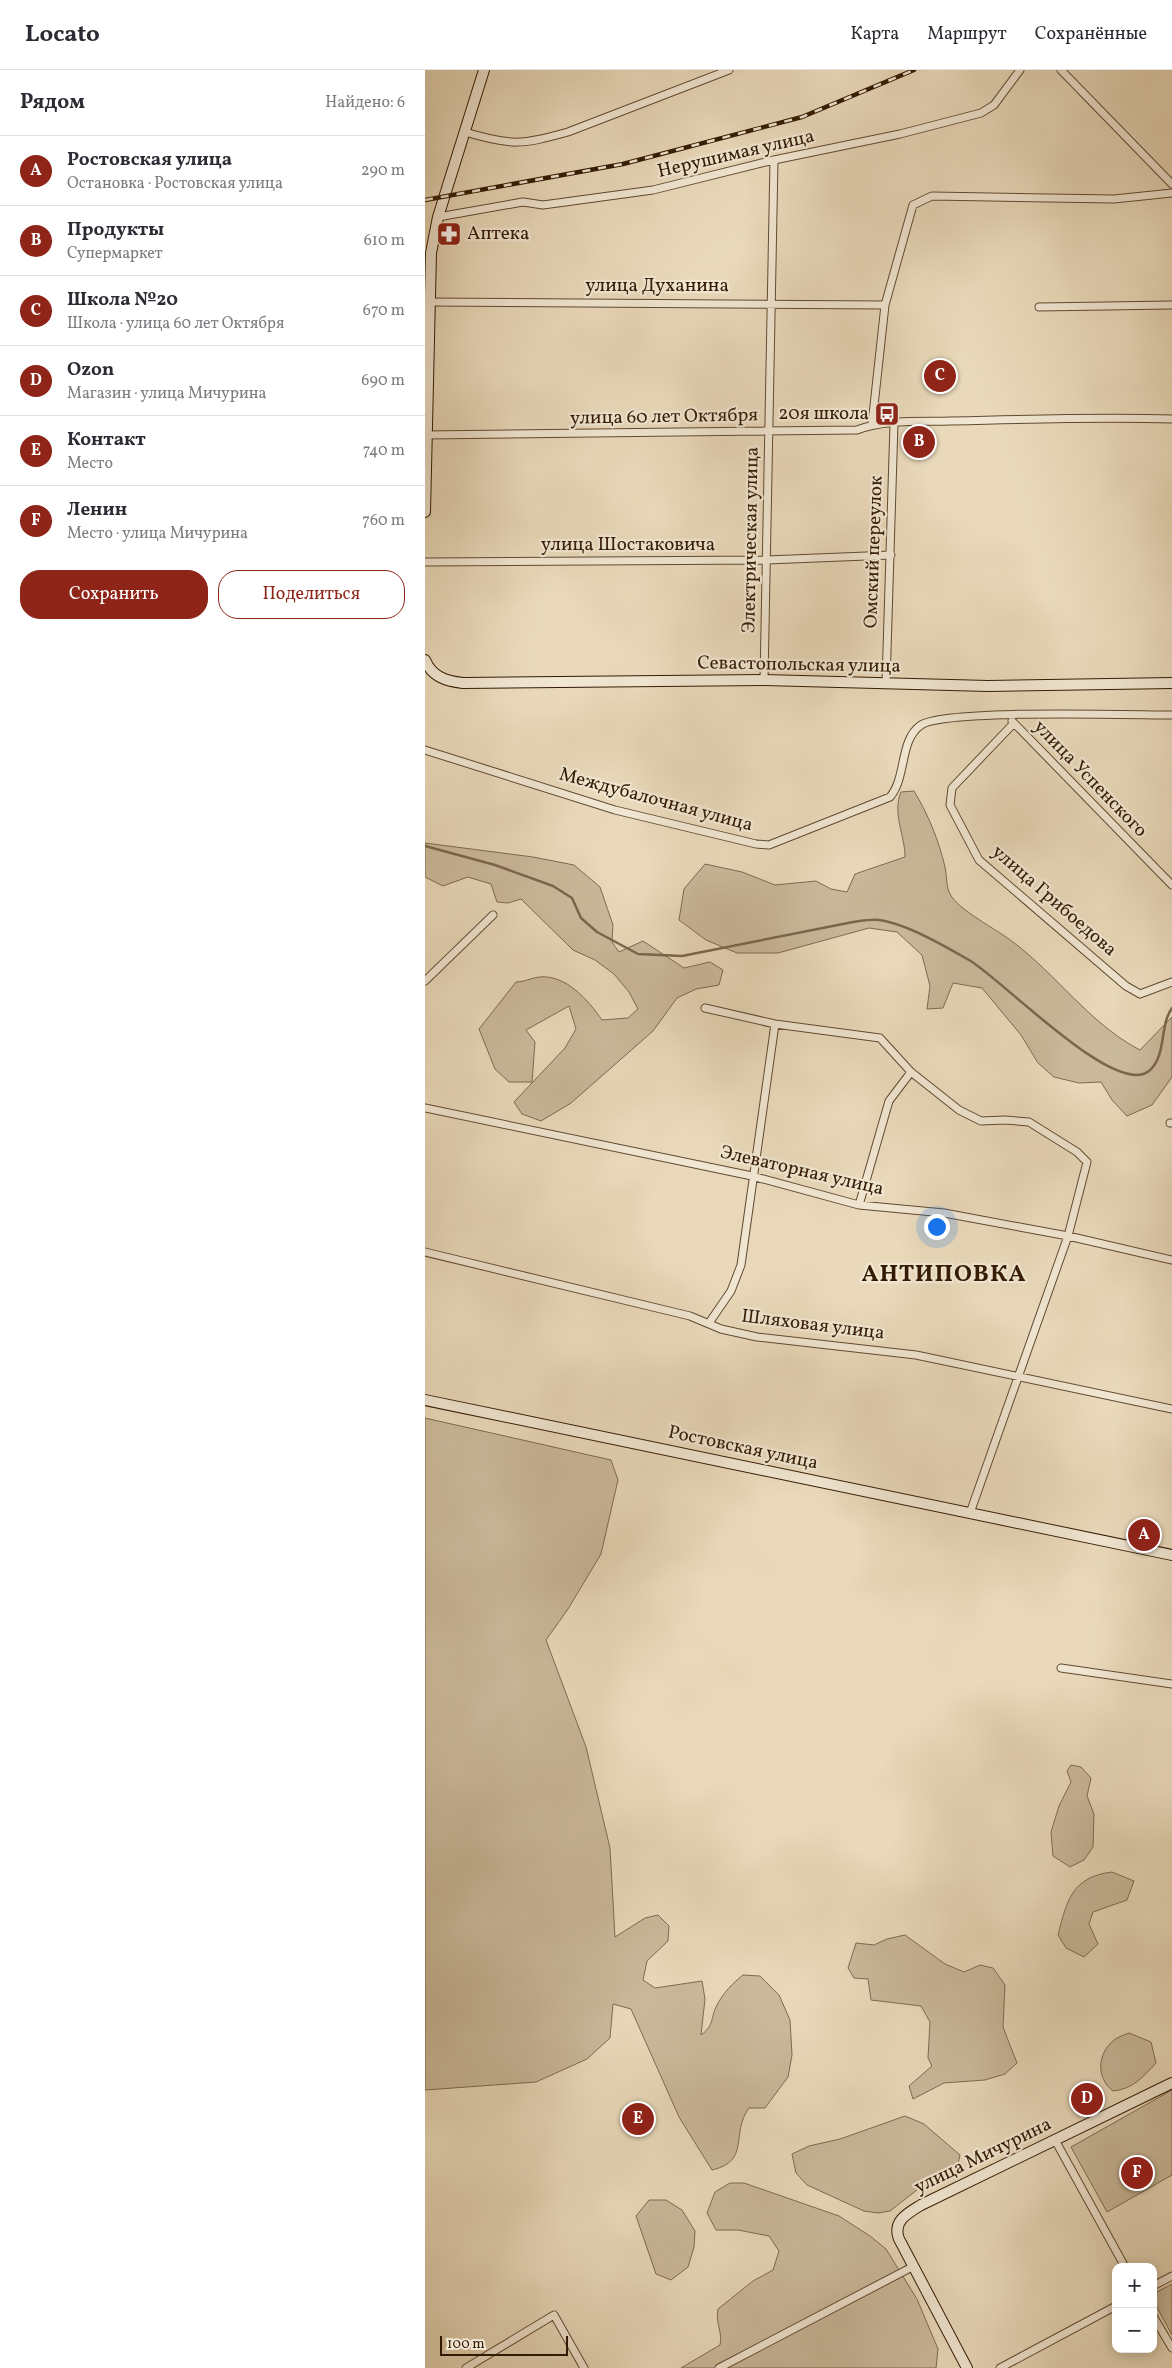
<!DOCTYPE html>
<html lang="ru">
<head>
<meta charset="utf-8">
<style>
	:root { --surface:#fff; --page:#f7f7f7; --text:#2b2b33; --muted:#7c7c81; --line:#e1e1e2; --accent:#8f2418 }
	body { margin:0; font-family:Vollkorn,serif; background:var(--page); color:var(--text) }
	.controls { position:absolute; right:15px; bottom:15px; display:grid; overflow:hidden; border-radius:10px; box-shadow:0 2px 12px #0003 }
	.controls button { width:45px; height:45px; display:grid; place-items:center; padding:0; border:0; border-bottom:1px solid var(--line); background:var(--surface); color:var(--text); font:25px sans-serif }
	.scale { position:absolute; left:15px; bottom:12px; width:128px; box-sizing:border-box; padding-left:5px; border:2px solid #331b03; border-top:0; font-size:14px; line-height:18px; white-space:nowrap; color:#331b03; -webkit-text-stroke:4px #f1e6d2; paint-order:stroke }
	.you { position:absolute; left:511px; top:1156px; width:18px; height:18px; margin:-12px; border:4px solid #fff; border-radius:50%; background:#1a73e8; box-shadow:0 0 0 8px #1a73e833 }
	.badge { display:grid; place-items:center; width:32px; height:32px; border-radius:50%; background:var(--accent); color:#fff; font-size:16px; font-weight:700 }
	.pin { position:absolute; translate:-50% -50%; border:2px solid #fff; box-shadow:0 1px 5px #0006 }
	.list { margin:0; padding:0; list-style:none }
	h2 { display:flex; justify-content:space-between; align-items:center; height:65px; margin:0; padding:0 20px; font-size:21px }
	h2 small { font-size:16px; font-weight:400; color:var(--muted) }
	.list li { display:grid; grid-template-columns:32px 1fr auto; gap:15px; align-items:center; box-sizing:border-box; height:70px; padding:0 20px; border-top:1px solid var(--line) }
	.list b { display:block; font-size:19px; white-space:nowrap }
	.list p { margin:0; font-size:16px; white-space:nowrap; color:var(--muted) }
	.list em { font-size:16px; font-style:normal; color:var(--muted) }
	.actions { display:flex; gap:10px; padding:15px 20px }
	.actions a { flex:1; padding:11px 0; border:1px solid var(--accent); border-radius:20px; text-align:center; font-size:18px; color:var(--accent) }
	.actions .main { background:var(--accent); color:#fff }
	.map { position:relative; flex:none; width:747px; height:2298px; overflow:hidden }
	header { display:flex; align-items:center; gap:30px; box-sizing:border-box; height:70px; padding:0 25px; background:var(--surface); border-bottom:1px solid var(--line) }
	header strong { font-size:24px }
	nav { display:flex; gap:28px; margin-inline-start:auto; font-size:18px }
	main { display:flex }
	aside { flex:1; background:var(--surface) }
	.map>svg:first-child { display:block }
</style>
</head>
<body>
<header>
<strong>Locato</strong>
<nav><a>Карта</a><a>Маршрут</a><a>Сохранённые</a></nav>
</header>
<main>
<aside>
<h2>Рядом<small>Найдено: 6</small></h2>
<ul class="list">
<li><span class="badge">A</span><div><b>Ростовская улица</b><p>Остановка · Ростовская улица</p></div><em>290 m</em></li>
<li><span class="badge">B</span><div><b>Продукты</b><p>Супермаркет</p></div><em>610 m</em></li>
<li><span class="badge">C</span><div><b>Школа №20</b><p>Школа · улица 60 лет Октября</p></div><em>670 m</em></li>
<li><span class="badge">D</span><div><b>Ozon</b><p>Магазин · улица Мичурина</p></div><em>690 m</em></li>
<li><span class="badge">E</span><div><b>Контакт</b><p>Место</p></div><em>740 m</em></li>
<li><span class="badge">F</span><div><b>Ленин</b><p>Место · улица Мичурина</p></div><em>760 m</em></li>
</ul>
<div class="actions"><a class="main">Сохранить</a><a>Поделиться</a></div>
</aside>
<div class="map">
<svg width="747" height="2298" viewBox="0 0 747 2298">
	<rect width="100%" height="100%" fill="#e9d9ba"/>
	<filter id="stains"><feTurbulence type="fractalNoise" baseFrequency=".004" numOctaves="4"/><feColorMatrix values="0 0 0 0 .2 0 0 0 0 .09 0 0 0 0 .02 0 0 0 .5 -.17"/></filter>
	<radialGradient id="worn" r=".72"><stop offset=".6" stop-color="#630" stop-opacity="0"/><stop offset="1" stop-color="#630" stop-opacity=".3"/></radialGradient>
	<path fill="#cab99b" stroke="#7e6a4f" d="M489,721C503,744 514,771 520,797C522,805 521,817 525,824C533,840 573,860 588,872C632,905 665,954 715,980L747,947V1007L727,1035L702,1046L687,1030L676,1012L654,1013L629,1007L613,993L596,965L557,918L528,913L518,938L502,939L505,916L497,885L472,862L444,858L353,883H312L281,870L254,850L259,819L280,794L317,802L350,815L391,811L406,819L422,822L430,804L480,787C480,765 467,744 476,722Z
		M0,773L108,787L149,795L175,817L188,855L187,872L194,882L218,871L259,898L285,892L298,900L294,915L271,919L252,928L228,961L146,1033L116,1051L97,1044L89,1032L140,978L151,959L144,936L101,960L110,972L107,1012H84L70,999L54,959L91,912C99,912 106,908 114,907C141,904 164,931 177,950L203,948L213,939L204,922L189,904L170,890L148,880L96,829L83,833L72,832L66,814L43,807L18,816L0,807Z
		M0,1348L186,1390L193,1410L176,1484L143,1539L121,1570L161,1677L185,1778L190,1867L220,1848L233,1845L244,1856L243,1871L222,1891L218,1910L230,1918L277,1911L280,1929L276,1965C290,1955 285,1948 292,1935C299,1922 307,1914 318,1905L335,1906L354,1925L365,1950L367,1985L363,2007L340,2038H324C305,2064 326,2091 287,2100L254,2047L206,1939L188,1934L185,1968L162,1989L111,2012L0,2020Z
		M646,1695L656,1697L666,1708L662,1726L669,1744L668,1777L659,1790L645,1797L628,1786L626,1762L634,1736L646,1712L642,1701Z
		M687,1802L709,1811L702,1830L668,1842L664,1854L673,1874L659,1887L641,1878L633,1865C642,1830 647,1807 687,1802Z
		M480,1865L520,1894L539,1902L555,1895L568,1898L580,1915L578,1957L592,1993L580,2004L560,2010L519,2013L488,2029L484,2016L507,1996L503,1988L505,1952L496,1936L446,1930L443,1909L429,1908L423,1898L431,1873L449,1875L462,1869Z
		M704,1963L726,1972L731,1993C718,2007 708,2019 688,2021C671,2008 672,1984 689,1970C693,1967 699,1965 704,1963Z
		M747,2020V2105L682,2142L646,2077Z
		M480,2046L499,2054L535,2085L531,2102L497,2116L465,2141L453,2143L439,2141L382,2115L371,2103L367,2084L384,2076L415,2069Z
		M305,2113H319L414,2146L445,2166L461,2179L492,2229L513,2279L511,2298H256L295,2275C298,2263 290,2252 293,2239L328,2211L348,2200L354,2181L344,2166L313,2160H291L282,2143L290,2122Z
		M224,2130H241L257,2140L270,2161L269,2177L263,2197L246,2210L231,2204L211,2146Z
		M747,2214V2265L728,2230V2224Z"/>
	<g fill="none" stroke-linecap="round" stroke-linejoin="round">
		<path stroke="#7b664c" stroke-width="2.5" d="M0,776L70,795L128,816L147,828L156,848L172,862L213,884L257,886L428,852C436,851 446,849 454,850C482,854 520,876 544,890C577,909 690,1028 724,1001C742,986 734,956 747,938"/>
		<defs>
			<path id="street" d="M636,0L747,114
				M40,62C87,76 96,75 143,62L304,0
				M13,147L98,132L118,135L228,120L349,90L475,64L556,43L569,35L595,0
				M4,232L460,235
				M614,237L747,235
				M447,354L460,235L488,135L507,126L689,129L747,123
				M0,365L432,360C460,349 495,352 526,351C599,349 674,347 747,349
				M0,492L342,490L466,485
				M339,610L349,90
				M461,613L469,353
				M587,651L747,815
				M589,653L527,718L525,735L554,790L701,916L715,924L747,912
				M0,680L190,740L331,774L344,775L465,727C482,707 474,670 496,655C518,639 708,645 747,645
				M0,911L68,845
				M280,938L350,954L455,968L486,1002L534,1040L556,1051L580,1050L604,1052L652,1082L662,1092L643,1166L545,1443
				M0,1038L327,1106L434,1135L519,1143L643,1166L747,1190
				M745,1053H747
				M434,1135L464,1031L486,1002
				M0,1182L265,1246L296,1259L332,1267L491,1285L747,1339
				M284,1253L306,1221L316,1195L350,954
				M636,1598L747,1614
				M630,2070L700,2197
				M728,2216L747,2206
				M728,2246L747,2278
				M41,2298L129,2245L159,2298
				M294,2298L489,2196
				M575,2298L691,2236"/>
			<path id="secondary" d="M0,442L6,183L13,147L59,0
				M0,590C7,607 21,611 38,613L339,610L563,616L747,613
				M0,1330L747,1485
				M542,2298L474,2169C467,2151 483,2143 496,2135L747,2013"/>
		</defs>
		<use href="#street" stroke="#604a31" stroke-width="9"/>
		<use href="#secondary" stroke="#331b03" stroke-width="12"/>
		<use href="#street" stroke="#f1e6d2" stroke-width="7"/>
		<use href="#secondary" stroke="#f1e6d2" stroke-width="10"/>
		<defs>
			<path id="rail" d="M0,130L198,94L377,47L489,0"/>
		</defs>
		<use href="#rail" stroke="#331b03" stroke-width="4.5"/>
		<use href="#rail" stroke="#f1e6d2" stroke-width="2.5" stroke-dasharray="8" stroke-linecap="butt"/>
	</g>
	<defs>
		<symbol id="pharmacy-square" viewBox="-11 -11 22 22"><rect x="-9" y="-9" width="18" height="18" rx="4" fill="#8f2418" stroke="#f1e6d2"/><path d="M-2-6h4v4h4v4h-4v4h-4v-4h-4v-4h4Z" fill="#fff"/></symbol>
		<symbol id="bus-square" viewBox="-11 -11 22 22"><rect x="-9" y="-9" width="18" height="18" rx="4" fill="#8f2418" stroke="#f1e6d2"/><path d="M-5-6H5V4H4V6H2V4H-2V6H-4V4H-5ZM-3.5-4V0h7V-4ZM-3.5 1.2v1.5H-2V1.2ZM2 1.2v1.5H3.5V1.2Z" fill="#fff"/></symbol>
	</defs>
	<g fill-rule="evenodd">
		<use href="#pharmacy-square" x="10" y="150" width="28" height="28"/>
		<use href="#bus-square" x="448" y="330" width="28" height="28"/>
	</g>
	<g text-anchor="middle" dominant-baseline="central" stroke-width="4.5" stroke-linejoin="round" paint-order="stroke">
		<g font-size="19" fill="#331b03" stroke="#f1e6d2">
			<text transform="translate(311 84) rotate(-13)">Нерушимая улица</text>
			<text x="232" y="216">улица Духанина</text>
			<text transform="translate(239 347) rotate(-1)">улица 60 лет Октября</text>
			<text transform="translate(326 470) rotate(-89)">Электрическая улица</text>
			<text x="203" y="475">улица Шостаковича</text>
			<text transform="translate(449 482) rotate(-88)">Омский переулок</text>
			<text transform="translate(374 595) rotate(1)">Севастопольская улица</text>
			<text transform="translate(665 709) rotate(46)">улица Успенского</text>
			<text transform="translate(231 730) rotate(15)">Междубалочная улица</text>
			<text transform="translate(629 831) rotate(41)">улица Грибоедова</text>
			<text transform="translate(377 1101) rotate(13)">Элеваторная улица</text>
			<text transform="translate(388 1255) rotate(7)">Шляховая улица</text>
			<text transform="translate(318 1378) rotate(12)">Ростовская улица</text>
			<text transform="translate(558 2086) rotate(-26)">улица Мичурина</text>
		</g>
		<g font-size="19" fill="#331b03" stroke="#f1e6d2" text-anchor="start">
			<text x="42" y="164">Аптека</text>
			<text x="444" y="344" text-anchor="end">20я школа</text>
		</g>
		<g font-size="24" font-weight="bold" letter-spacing="1" fill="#331b03" stroke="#f1e6d2">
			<text x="519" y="1205">АНТИПОВКА</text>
		</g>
	</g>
	<rect width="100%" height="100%" filter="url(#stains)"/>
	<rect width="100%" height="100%" fill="url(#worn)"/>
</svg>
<div class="controls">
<button>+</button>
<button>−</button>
</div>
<div class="scale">100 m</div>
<div class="you"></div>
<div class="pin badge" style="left:719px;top:1465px">A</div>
<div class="pin badge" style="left:494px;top:372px">B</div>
<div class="pin badge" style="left:515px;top:306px">C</div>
<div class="pin badge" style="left:662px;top:2029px">D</div>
<div class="pin badge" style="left:213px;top:2049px">E</div>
<div class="pin badge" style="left:712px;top:2103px">F</div>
</div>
</main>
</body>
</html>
